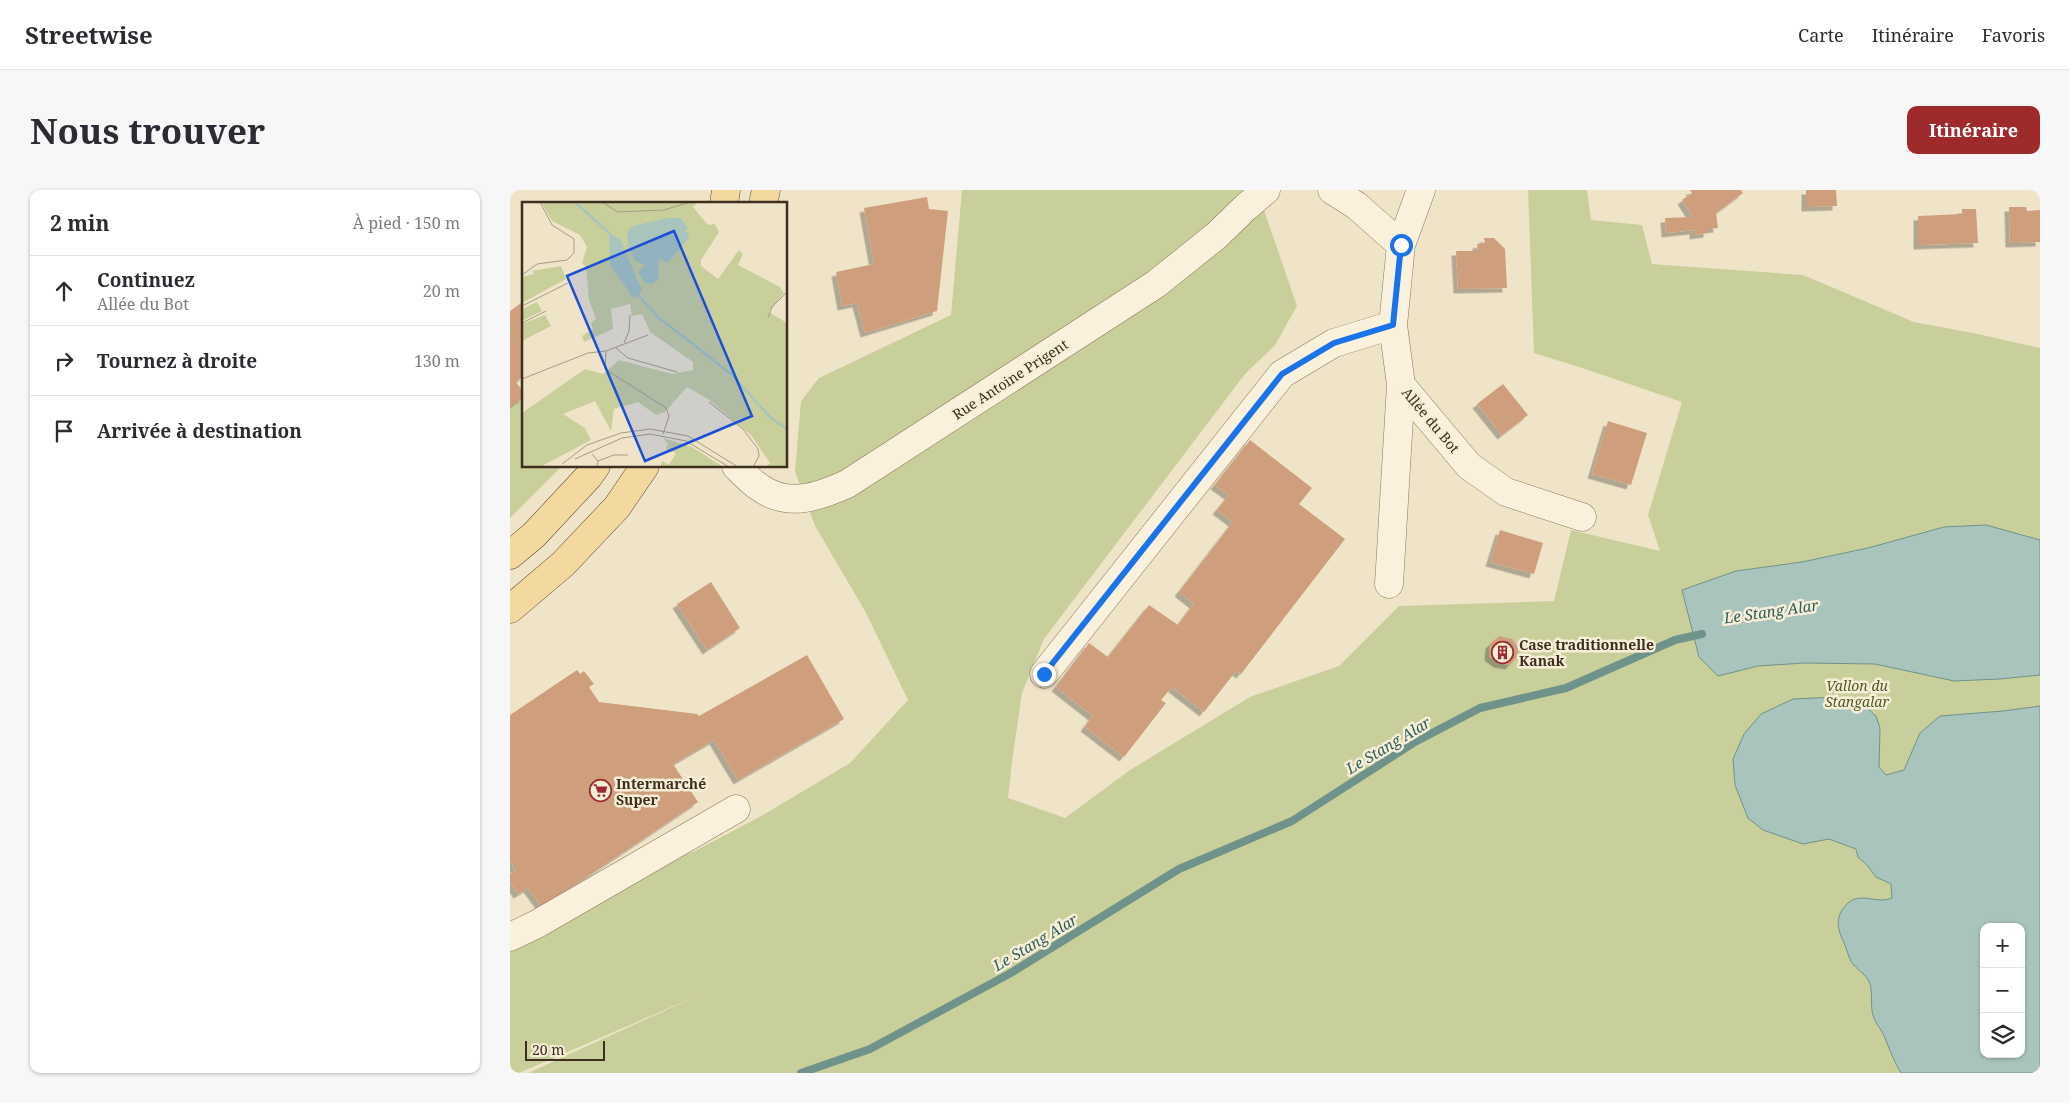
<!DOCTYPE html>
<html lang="fr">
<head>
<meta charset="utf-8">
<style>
	:root { --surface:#fff; --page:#f7f7f7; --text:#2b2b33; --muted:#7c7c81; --line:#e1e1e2; --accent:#9e2a2b }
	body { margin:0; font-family:"Noto Serif",serif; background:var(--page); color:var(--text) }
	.controls { position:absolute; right:15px; bottom:15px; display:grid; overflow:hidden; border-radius:10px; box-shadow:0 1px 4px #0004 }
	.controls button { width:45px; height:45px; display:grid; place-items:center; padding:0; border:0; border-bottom:1px solid var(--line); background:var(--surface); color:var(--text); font:25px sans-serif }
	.scale { position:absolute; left:15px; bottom:12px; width:80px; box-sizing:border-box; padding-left:5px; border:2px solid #3d2e20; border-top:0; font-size:14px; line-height:18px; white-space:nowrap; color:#3d2e20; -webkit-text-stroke:4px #f7eed8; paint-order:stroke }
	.stop { position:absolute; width:15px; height:15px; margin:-11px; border:4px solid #1a73e8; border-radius:50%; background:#fff }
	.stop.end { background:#1a73e8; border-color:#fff; box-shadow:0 1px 5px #0008 }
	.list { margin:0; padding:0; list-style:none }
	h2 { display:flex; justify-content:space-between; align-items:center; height:65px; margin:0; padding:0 20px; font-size:21px }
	h2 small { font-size:16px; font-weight:400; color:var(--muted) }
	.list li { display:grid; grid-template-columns:32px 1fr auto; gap:15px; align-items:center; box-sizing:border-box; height:70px; padding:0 20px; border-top:1px solid var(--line) }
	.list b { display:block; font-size:19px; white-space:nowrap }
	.list p { margin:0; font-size:16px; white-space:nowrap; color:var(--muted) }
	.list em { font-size:16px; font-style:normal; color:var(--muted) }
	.icon { flex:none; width:28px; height:28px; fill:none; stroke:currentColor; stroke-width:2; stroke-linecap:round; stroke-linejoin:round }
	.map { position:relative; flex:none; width:1530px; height:883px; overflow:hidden; border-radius:10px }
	header { display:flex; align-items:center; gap:30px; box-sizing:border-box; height:70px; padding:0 25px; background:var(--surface); border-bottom:1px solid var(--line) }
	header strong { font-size:24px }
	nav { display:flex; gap:28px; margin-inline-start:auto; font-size:18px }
	.intro { display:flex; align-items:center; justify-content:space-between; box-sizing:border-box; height:120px; padding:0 30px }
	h1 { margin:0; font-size:35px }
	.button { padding:12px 22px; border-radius:10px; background:var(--accent); color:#fff; font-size:18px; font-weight:700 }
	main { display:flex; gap:30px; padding:0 30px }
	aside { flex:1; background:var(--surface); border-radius:10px; box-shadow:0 1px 4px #0004 }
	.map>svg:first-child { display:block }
</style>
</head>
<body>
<header>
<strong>Streetwise</strong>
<nav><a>Carte</a><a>Itinéraire</a><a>Favoris</a></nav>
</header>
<div class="intro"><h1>Nous trouver</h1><a class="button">Itinéraire</a></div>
<main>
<aside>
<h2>2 min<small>À pied · 150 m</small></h2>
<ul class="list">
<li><svg class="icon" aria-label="ahead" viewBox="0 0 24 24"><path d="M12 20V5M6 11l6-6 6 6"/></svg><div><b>Continuez</b><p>Allée du Bot</p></div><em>20 m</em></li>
<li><svg class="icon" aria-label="right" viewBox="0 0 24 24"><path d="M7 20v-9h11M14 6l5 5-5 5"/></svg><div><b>Tournez à droite</b></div><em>130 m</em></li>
<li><svg class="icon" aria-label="arrive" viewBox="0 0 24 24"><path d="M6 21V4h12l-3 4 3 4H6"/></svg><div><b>Arrivée à destination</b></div></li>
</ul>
</aside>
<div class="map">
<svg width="1530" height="883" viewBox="0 0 1530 883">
	<defs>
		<filter id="shadow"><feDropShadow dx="-4.5" dy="4.5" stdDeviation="0" flood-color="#0004"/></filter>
	</defs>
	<rect width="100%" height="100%" fill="#f0e4c8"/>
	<path fill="#c9cf9b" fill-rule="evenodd" d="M452,0H747L787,116L765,155L735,184L534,449L512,503L502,572L498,608L555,628L620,580L740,507L829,476L889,416L1044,411L1061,340L1150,361L1138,325L1172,212L1069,177L1024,163L1018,0H1077L1081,30L1132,35L1142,74L1293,85L1404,132L1468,144L1530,158V883H18L187,806L9,883H0V758L123,686L185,661L253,625L340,573L398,510L355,421L305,336L285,282L291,211L309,188L441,125ZM1474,737H1511V864H1474Z
		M14,207V276H52L0,328V217Z"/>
	<path fill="#a9c4bc" stroke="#6f938a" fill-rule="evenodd" d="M1476,335L1530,350V485L1490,489L1444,491L1365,474L1295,473L1248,476L1208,486L1189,467L1172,400L1226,381L1292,372L1358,358L1434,337Z
		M1327,507L1348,510L1366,526L1370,538L1369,577L1376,585L1394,580L1410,543L1430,526L1493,521L1530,516V883H1391C1384,872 1380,860 1375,848C1372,840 1365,833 1363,825C1360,815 1363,804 1360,794C1357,784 1346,780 1341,771C1338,766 1337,759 1334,753C1328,740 1324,728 1336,715C1350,700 1366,715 1382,708L1381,694L1366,687L1357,675L1348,667L1346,659L1319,649L1293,654L1253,640L1238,628L1225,595L1223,569L1234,544L1251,524L1283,509ZM1474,737H1511V864H1474Z"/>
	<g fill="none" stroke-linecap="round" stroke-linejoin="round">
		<path stroke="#6f938a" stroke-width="8" d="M291,883L360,859L499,784L669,679L782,631L905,552L970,518L1056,498L1165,450L1192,444"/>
	</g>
	<path fill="#cf9f7d" filter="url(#shadow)" d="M1180,0H1231L1233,3L1206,23L1208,38L1198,39V43L1184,45V40L1156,43L1155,28L1183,27L1172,10L1182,3Z
		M1296,0H1326L1327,16L1296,17Z
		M417,7L419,19L438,21L427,121L355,143L347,113L332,116L326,82L364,74L354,18Z
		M1499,17H1516L1517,21L1530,20V52L1500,53Z
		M1452,19H1466L1468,53L1408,55V26L1452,24Z
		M974,48H984L995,59L997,98L948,99L946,61H968L967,54L975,53Z
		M14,111V186L6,192L14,203V207L0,217V142L3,140L0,136V121Z
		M993,194L1018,225L992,245L967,214Z
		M1098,231L1137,243L1121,295L1082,284Z
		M740,250L802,298L789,314L835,349L731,484L726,481L694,522L662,497L651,510L656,513L614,567L575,537L583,526L546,497L579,453L598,467L639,415L668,435L684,414L669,402L723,332L707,320L719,305L705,295Z
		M990,340L1033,353L1024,384L980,372Z
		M201,392L230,438L197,460L167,414Z
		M989,446L1002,449L1008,457L1007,467L1000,475L988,473L979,466L980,454Z
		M297,465L334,529L228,590L204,550L163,574L188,612L32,717L18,698L8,704L0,692V684L6,680L0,671V525L67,480L70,484L74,481L84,494L79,497L89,512L187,524L189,526Z"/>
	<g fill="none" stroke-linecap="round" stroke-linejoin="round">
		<defs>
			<path id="minor" d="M822,0L847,16L891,55
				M891,195L959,276L996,302L1072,327
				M226,276C233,283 241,292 249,297C278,318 308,307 337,294L646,94L706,46L736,17L756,0
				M879,394L891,195L883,135L891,55L911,0
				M534,484L772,184L824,153L883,135
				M0,747L27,734L226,619"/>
			<path id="major" d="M214,14L216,0
				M253,14L256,0
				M0,365L24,345L79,286L86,276
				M0,419L53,374L107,317L135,276"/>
		</defs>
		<use href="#minor" stroke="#8d765c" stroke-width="29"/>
		<use href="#major" stroke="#5b4430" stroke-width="29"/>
		<use href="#minor" stroke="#faf1dc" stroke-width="28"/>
		<use href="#major" stroke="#f3d9a0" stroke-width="28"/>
	</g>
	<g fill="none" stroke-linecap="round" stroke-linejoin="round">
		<path stroke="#1a73e8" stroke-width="6" d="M534,484L772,184L824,153L883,135L891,55"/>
	</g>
	<defs>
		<symbol id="building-ring" viewBox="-11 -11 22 22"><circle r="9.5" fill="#f7eed8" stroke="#9e2a2b" stroke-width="1.5"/><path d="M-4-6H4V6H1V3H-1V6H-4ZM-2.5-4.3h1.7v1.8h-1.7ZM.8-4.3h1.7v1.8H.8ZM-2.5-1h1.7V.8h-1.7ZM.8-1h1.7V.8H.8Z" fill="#9e2a2b"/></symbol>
		<symbol id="supermarket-ring" viewBox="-11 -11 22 22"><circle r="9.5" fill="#f7eed8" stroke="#9e2a2b" stroke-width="1.5"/><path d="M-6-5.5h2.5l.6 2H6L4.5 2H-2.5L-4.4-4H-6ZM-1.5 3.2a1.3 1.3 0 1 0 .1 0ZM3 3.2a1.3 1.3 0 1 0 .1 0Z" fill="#9e2a2b"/></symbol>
	</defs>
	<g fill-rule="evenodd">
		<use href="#building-ring" x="980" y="450" width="25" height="25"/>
		<use href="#supermarket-ring" x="78" y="588" width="25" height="25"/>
	</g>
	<g text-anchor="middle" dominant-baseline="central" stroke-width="5" stroke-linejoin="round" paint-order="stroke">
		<g font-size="14" fill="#3d2e20" stroke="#f7eed8">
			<text transform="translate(500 189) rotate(-33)">Rue Antoine Prigent</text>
			<text transform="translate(921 230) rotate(50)">Allée du Bot</text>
		</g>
		<g font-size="14" font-weight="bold" fill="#3d2e20" stroke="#f7eed8" text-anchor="start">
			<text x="1009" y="454">Case traditionnelle<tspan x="1009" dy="16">Kanak</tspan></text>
			<text x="106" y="593">Intermarché<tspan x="106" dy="16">Super</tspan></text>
		</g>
		<g font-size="14" font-style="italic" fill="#4d5a26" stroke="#f7eed8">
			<text x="1347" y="495">Vallon du<tspan x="1347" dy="16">Stangalar</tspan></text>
		</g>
		<g font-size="15" font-style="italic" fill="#2f5d5a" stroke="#f7eed8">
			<text transform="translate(1261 421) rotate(-8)">Le Stang Alar</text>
			<text transform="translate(878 555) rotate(-31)">Le Stang Alar</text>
			<text transform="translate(525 752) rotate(-31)">Le Stang Alar</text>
		</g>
	</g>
	<g transform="translate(12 12)">
		<rect width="265" height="265" fill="#f0e4c8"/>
		<path d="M19,0H176L171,5L186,23L193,22L197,30L179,58V64L196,77L217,48L221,52L216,63L258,85L262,91L247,110L265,121V265H244L248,261L229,233L186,197L165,185L143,210L134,213L116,200L92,207L89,229L73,199L41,212L63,226L69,238L20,264L0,265V211L63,167L81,172L97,158L150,172L171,168V160L128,130L120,112L110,114L108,102L89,107L91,127L62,140L60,134L71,127L69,121L74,117L67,98L64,65L60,61L65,45L58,33L30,19ZM39,64L44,77L0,101V75L12,72L10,69ZM15,100L20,109L0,119V107ZM23,113L29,124L0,139V122ZM141,236L170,245L201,265H138L140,259L147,263L154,251L144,247L146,242Z" fill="#c9cf9b"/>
		<path d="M146,16H159L166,26L163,29L167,32L166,37L145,61L137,56L136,77L130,82L123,81L116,70L123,63L113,59L106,44L105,30L111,24ZM87,31L98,37L120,88L112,97L88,63Z" fill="#a9c4bc"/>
		<path fill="none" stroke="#a9c4bc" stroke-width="2.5" d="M53,0L87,31M116,93L136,115L209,172L249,216L265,227"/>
		<path fill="none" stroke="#a89b85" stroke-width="1" d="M80,0L96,10L142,8L168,0M0,73L15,62L45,58L52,51V37L30,23L18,0M0,104L46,81M246,116L250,105L265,90M0,121L24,109M102,141L107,129L108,113M94,146L106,156L155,170M84,149L83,167L144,206L147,214L141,232M0,177L66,151L84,149L126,133M187,200L221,227L236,247L237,254L231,265M70,252L76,259L75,265M53,257L100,236L128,232L164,239L207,265M76,259L92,253H106M40,262L65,243L99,231L128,227L166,234L216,265"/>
		<path fill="#1d4ed8" fill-opacity="0.15" stroke="#1d4ed8" stroke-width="2.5" d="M152,29L230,214L123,259L45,74Z"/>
		<rect width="265" height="265" fill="none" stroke="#3d2e20" stroke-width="2.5"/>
	</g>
</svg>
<div class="controls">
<button>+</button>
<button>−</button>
<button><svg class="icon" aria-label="layers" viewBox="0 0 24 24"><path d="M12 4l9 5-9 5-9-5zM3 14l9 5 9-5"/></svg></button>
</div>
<div class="scale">20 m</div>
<div class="stop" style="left:891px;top:55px"></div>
<div class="stop end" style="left:534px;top:484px"></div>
</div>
</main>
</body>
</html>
